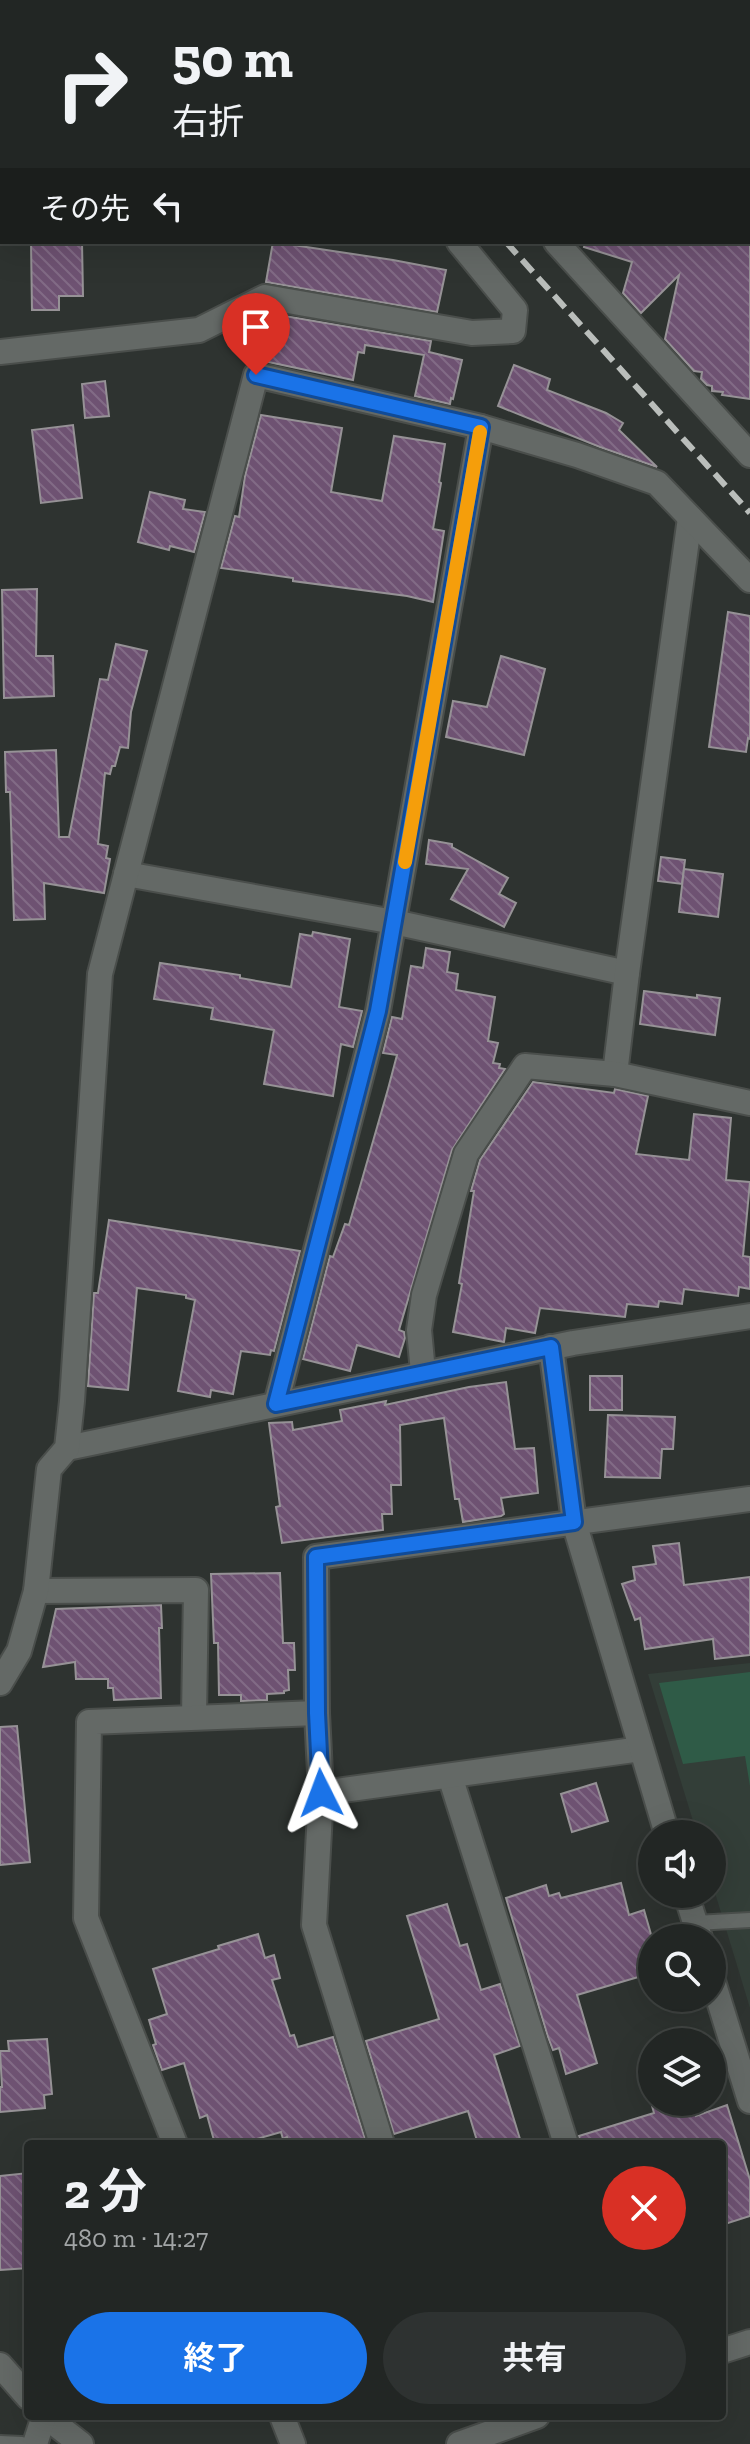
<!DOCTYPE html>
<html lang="ja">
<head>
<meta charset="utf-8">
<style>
  body { margin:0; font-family:"Zilla Slab","Noto Sans JP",serif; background:#2e3231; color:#f1f3f6; height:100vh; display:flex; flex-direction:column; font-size:30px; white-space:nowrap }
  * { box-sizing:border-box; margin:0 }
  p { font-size:26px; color:#a2a5a6 }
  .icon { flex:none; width:44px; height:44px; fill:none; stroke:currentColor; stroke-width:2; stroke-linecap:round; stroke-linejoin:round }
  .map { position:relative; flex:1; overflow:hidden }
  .sheet { position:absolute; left:24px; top:2140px; width:702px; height:280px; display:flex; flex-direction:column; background:#222624; border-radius:8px; box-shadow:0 8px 32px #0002,0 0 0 2px #3f4341 }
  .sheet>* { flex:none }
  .guide { position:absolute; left:0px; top:0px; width:750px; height:244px; box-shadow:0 8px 32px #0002,0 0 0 2px #3f4341; background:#222624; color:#f1f3f6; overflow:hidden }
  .tools { position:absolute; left:638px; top:1820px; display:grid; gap:16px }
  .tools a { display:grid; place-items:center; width:88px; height:88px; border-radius:50%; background:#222624; box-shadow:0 8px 32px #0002,0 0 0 2px #3f4341; font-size:40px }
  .pin { position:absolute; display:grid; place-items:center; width:68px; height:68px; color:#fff; margin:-82px -34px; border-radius:50% 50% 50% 0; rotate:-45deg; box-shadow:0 0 8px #0007 }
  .pin .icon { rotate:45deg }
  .me { position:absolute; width:88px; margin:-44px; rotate:357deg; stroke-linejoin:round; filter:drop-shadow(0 0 6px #0008) }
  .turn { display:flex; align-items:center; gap:28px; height:168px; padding:0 40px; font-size:36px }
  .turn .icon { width:104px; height:104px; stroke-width:2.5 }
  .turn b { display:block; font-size:56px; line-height:68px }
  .then { display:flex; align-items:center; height:76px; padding:0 40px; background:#0003; gap:16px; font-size:30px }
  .round { display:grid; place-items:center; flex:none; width:84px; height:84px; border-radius:42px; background:#2e3231 }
  .headline { display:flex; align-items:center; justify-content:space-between; height:136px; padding:0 40px }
  h1 { font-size:48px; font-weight:700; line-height:60px }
  .button { display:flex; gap:16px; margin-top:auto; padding:16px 40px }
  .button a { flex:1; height:92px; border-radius:48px; background:#1a73e8; color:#fff; font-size:32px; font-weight:700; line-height:92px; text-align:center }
  .button a+a { background:#2e3231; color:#f1f3f6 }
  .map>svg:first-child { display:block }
</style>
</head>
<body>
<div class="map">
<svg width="750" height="2444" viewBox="0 0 750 2444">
  <defs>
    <pattern id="building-back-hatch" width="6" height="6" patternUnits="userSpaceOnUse" patternTransform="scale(2)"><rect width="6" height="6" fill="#6e5272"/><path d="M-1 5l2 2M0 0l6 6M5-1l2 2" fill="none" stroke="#826b86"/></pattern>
  </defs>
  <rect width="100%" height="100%" fill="#2e3330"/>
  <!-- built -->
  <polygon fill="#333e38" points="750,1663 750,2008 712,1883 712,1834 697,1834 648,1674"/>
  <!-- grass -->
  <polygon fill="#2f5b47" points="750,1672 750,1786 745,1756 683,1764 659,1683"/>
  <!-- building -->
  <g fill="url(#building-back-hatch)" stroke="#969296" stroke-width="2">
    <polygon points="31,242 82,242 83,296 59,296 59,310 32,310"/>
    <polygon points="273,242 393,260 446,270 437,312 266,282"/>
    <polygon points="585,242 750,242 750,399 722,395 723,392 712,391 712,386 707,385 701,379 702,372 694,371 665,339 679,275 641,313 623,293 632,262 584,247"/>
    <polygon points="267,313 431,341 429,352 462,360 453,399 451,398 450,404 415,396 424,355 365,345 364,353 358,352 353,380 259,360 247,361 256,318"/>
    <polygon points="514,365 550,379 547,390 606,413 623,423 619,430 657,467 600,447 498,406"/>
    <polygon points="105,381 109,416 85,418 82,384"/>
    <polygon points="261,415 342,428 331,492 382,501 394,436 445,444 439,482 441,483 433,529 444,531 433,602 407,596 293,581 293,578 221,568 235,516 239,517 245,476"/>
    <polygon points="73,425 82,498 41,503 32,430"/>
    <polygon points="150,492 185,500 183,509 205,512 194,552 170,546 169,550 138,542"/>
    <polygon points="37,589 36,656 53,656 54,696 4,698 2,590"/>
    <polygon points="728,612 750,616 750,739 748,738 746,752 709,747"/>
    <polygon points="116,644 147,651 131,712 128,748 120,747 115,766 112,766 110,774 105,773 98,844 108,846 106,858 110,859 104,893 44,883 45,919 14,920 10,792 6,792 5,752 56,750 59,837 69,837 100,679 108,680"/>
    <polygon points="501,656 545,669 524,755 446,737 453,701 487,707"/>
    <polygon points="429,840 452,844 452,847 508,878 499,894 516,903 504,927 451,899 468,869 426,864"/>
    <polygon points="661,857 685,860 682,884 658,881"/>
    <polygon points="684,869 723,874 718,917 679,912"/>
    <polygon points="313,932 350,939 339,1007 362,1011 353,1047 341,1044 333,1096 264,1084 274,1030 211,1019 213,1008 154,999 160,963 240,975 240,978 291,987 300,934 312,936"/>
    <polygon points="426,948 450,952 447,972 458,974 456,990 495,997 488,1041 498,1043 493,1063 500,1064 499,1068 505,1069 452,1150 399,1330 404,1332 405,1338 399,1357 357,1345 350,1371 303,1359 330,1256 333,1257 345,1224 349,1225 388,1089 397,1055 383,1053 392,1017 402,1019 411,966 423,968"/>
    <polygon points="644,991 697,998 697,995 720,998 715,1035 640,1024"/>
    <polygon points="533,1082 614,1093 615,1089 648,1096 636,1154 689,1160 694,1114 731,1118 726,1180 750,1182 743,1256 750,1257 750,1289 739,1287 738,1296 684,1289 682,1304 659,1301 658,1307 627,1304 625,1317 540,1308 535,1333 506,1328 504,1342 453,1332 462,1284 459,1283 474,1191 471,1191 480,1160"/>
    <polygon points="109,1220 300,1251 274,1351 271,1350 270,1355 241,1351 233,1394 211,1390 210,1397 178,1391 195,1300 186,1298 186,1295 137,1288 128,1390 88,1386 94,1293 98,1293"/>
    <rect x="590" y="1376" width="32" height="34"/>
    <polygon points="506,1382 515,1449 534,1448 538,1493 501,1498 504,1514 501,1516 463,1522 459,1499 455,1499 444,1418 400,1425 401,1485 391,1485 392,1514 382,1514 383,1530 282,1543 276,1507 280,1506 269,1423 292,1422 293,1430 342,1421 340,1410 386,1401 385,1405 469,1387"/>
    <polygon points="608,1415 675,1417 673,1449 662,1449 660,1478 605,1477"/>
    <polygon points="679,1543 684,1585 750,1577 750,1655 715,1659 713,1639 645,1649 640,1618 635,1620 622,1584 635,1580 633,1567 656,1564 653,1546"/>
    <polygon points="280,1573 283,1643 294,1643 295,1670 288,1670 289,1690 284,1691 284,1693 267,1694 267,1700 241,1701 241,1695 219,1695 218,1643 214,1643 211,1574"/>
    <polygon points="161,1605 162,1628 159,1628 161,1698 114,1700 113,1688 108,1688 108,1679 76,1679 75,1662 43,1667 56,1609"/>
    <polygon points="17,1726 30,1862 0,1865 0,1727"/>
    <polygon points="596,1783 608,1821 572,1832 561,1794"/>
    <polygon points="621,1883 629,1915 644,1910 652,1938 652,1973 577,1995 597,2063 566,2074 559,2048 553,2050 548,2037 506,1898 546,1885 549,1896 559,1893 561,1898"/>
    <polygon points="447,1904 460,1946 467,1944 481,1990 500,1984 520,2046 494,2055 520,2139 505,2144 478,2144 468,2111 394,2134 366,2041 439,2019 407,1916"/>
    <polygon points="258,1934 265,1958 274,1955 280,1978 272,1980 290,2036 294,2035 298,2047 333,2037 366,2142 359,2144 289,2144 287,2137 283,2139 281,2132 239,2144 215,2144 207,2115 200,2118 184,2063 162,2070 153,2045 156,2044 149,2020 167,2014 153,1969 219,1949 218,1946"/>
    <polygon points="47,2039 52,2094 44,2095 45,2108 0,2112 0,2087 2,2087 0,2051 9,2051 8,2041"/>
    <polygon points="651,2102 692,2102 696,2116 727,2105 750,2180 750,2216 722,2225 722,2144 581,2144 579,2136 654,2113"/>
    <polygon points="28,2173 28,2268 0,2270 0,2176"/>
  </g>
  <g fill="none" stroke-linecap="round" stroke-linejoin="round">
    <defs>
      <g id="lane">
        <polyline points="695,1923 750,1920"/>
        <polyline points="0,2443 22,2444"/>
      </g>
      <g id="street">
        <polyline points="257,0 259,2"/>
        <polyline points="339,0 341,2"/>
        <polyline points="556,242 750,455"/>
        <polyline points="0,352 199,330 265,297 472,333 513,331 515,310 459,242"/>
        <polyline points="126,874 394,922 627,973"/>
        <polyline points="615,1074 627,973 690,518"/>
        <polyline points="423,1372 419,1330 424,1295 466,1154 525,1066 615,1074 750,1103"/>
        <polyline points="276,1404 378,1011 481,427"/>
        <polyline points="67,1448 573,1343 750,1316"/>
        <polyline points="36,1591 196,1590 194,1717"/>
        <polyline points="0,1683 19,1651 36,1591 49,1469 67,1448 72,1401 100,974 256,375 481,427 577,455 657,483 750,580"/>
        <polyline points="450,1776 566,2144"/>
        <polyline points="321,1793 641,1749"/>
        <polyline points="175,2144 86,1918 89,1722 317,1713"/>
        <polyline points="382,2144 314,1925 321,1793 317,1713 316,1557 750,1499"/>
        <polyline points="722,2351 750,2342"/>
        <polyline points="0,2365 28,2397"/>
        <polyline points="45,2416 81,2444"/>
        <polyline points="282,2416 293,2444"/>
        <polyline points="35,2444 44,2416"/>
        <polyline points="459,2444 537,2416"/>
      </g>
      <g id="secondary">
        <polyline points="551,1347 574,1522 667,1834"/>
        <polyline points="686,1894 700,1938"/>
        <polyline points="712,1978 750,2101"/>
      </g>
    </defs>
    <!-- lane casing -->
    <use href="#lane" stroke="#4a4e4b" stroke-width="18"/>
    <!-- street casing -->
    <use href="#street" stroke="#4a4e4b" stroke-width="28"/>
    <!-- secondary casing -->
    <use href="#secondary" stroke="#4a4e4b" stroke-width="28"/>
    <!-- lane -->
    <use href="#lane" stroke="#646966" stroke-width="14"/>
    <!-- street -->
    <use href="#street" stroke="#646966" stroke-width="24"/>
    <!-- secondary -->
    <use href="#secondary" stroke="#646966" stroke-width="24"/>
    <!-- rail -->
    <g stroke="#babebb" stroke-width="6" stroke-dasharray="16 8" stroke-linecap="butt">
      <polyline points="289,0 291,2"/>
      <polyline points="506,242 750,513"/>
    </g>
  </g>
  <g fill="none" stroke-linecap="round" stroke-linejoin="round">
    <defs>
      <polyline id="route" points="256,375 481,427 378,1011 276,1404 551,1347 574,1522 316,1557 317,1713 321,1793"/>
    </defs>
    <!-- route casing -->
    <use href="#route" stroke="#114b97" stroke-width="20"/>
    <!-- route -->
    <use href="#route" stroke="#1a73e8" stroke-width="14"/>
    <!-- slow -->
    <polyline stroke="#f59e0b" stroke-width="14" points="405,862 480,432"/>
  </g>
</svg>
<div class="tools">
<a><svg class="icon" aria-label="sound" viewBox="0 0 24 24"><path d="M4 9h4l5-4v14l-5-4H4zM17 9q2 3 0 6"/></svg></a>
<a><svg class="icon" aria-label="search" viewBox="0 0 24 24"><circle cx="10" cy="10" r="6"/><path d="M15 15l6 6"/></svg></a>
<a><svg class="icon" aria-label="layers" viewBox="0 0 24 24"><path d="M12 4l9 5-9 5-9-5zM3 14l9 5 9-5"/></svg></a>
</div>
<div class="pin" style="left:256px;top:375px;background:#d93025"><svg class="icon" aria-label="arrive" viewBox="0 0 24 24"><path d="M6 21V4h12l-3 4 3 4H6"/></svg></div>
<svg class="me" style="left:321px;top:1793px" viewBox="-20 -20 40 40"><path d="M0-17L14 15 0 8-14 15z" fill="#1a73e8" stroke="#fff" stroke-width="4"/></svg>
<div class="guide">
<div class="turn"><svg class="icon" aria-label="right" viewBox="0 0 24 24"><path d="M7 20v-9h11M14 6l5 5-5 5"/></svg><div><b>50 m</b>右折</div></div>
<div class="then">その先<svg class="icon" aria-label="left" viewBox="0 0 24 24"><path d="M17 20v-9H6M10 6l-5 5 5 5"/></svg></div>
</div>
<section class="sheet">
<div class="headline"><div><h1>2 分</h1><p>480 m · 14:27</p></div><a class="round" style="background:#d93025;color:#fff"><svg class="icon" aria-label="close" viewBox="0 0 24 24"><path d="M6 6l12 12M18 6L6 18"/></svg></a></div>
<div class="button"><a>終了</a><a>共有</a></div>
</section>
</div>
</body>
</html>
